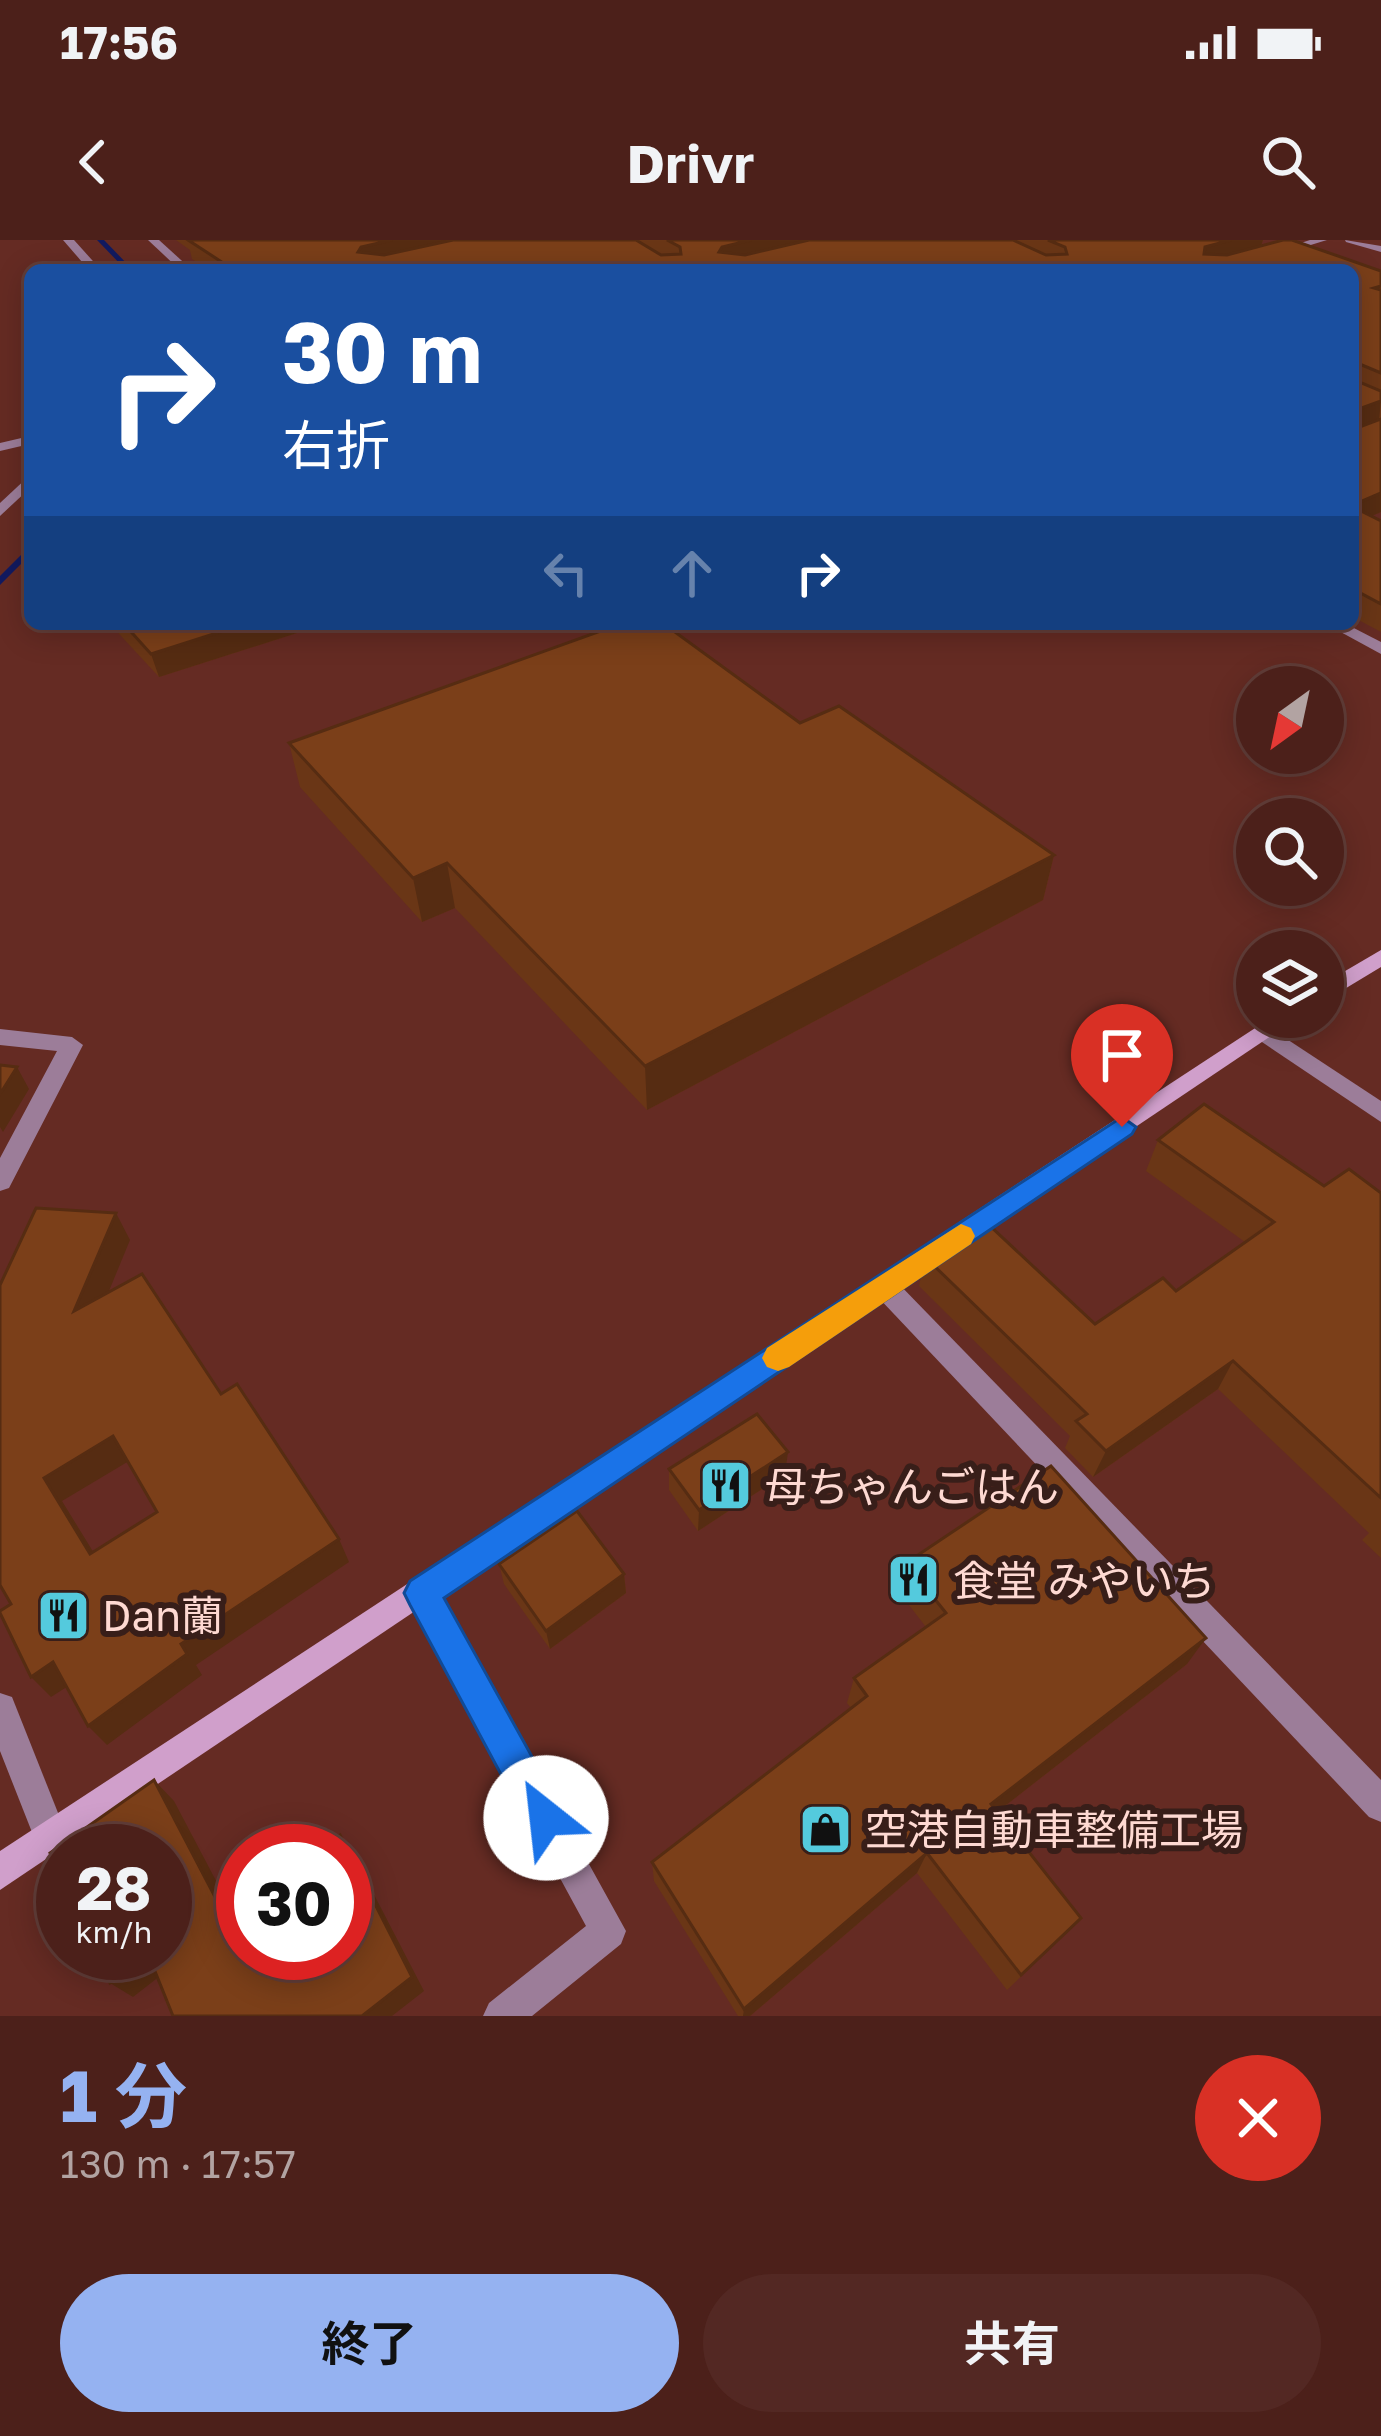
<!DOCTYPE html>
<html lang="ja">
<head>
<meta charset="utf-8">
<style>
  body { margin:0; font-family:"Golos Text","Noto Sans JP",sans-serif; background:#532823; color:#f1f3f6; height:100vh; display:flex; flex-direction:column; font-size:45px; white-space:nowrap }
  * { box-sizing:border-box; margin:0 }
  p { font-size:39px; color:#b2a3a2 }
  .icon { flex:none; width:66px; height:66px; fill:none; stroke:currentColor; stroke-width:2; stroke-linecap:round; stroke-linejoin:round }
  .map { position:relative; height:1776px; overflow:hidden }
  .details { display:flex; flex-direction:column; background:#4c201a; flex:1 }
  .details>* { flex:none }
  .guide { position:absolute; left:24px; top:24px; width:1335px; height:366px; border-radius:18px; box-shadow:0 6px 30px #0003,0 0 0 3px #633e39; background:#1a4fa0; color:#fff; overflow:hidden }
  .needle { width:78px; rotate:213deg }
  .tools { position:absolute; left:1236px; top:426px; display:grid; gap:24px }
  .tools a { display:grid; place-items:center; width:108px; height:108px; border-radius:50%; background:#4c201a; box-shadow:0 6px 30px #0003,0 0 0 3px #633e39; font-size:60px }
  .speed { position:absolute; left:36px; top:1584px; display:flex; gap:24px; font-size:60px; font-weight:700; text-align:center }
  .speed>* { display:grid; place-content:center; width:156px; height:156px; border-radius:50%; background:#4c201a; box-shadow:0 6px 30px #0003,0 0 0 3px #633e39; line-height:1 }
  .speed small { font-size:30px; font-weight:400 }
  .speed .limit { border:18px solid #d22; background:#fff; color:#111 }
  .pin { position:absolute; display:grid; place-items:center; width:102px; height:102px; color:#fff; margin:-123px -51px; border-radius:50% 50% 50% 0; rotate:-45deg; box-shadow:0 0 12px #0007 }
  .pin .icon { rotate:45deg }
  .me { position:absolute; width:132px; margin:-66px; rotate:331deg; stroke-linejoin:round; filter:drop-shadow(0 0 9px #0008) }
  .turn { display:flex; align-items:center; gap:42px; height:252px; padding:0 60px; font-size:54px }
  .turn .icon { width:156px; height:156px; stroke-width:2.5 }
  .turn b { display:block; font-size:84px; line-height:102px }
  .lanes { display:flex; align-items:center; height:114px; padding:0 60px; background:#0003; justify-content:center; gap:60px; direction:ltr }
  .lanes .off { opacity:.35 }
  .round { display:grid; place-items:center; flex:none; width:126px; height:126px; border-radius:63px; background:#532823 }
  .overview { display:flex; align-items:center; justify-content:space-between; height:204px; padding:0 60px }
  h1 { font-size:72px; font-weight:700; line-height:90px; color:#95b2f1 }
  .primary-button { display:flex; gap:24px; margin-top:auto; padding:24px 60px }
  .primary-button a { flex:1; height:138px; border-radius:72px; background:#95b2f1; color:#111; font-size:48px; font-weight:700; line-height:138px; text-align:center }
  .primary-button a+a { background:#532823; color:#f1f3f6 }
  .status { display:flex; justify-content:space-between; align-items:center; height:84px; padding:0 60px; background:#4c201a; direction:ltr }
  .status svg { height:33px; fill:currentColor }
  header { display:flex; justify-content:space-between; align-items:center; height:156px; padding:0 60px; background:#4c201a; font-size:54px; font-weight:700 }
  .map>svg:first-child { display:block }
</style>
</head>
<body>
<div class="status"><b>17:56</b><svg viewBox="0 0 49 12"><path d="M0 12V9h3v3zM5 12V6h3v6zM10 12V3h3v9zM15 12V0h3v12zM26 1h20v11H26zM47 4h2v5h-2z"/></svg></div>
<header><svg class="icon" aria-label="back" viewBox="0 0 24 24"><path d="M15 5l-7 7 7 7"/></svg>Drivr<svg class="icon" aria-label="search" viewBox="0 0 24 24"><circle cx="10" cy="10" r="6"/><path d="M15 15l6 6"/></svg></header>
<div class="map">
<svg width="1381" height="1776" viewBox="0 0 1381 1776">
  <rect width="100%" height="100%" fill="#652b23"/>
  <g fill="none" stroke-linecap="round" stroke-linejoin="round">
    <!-- stream -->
    <g fill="#121a60" fill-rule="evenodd">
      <polygon points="97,0 104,0 133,30 126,30"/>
      <polygon points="30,306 30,315 0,345 0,336"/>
    </g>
    <!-- lane -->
    <polygon fill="#9c7d99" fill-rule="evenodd" points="1264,784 1381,861 1381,882 1256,798 1253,792 1256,786"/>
    <!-- street -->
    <g fill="#9c7d99" fill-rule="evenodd">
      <polygon points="63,0 74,0 101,30 89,30"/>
      <polygon points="148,0 159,0 192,30 180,30"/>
      <polygon points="1310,0 1327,0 1278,15 1273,12"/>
      <polygon points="1345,0 1381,6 1381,12 1346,2"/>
      <polygon points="30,196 30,204 0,211 0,203"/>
      <polygon points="30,235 30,248 0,276 0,263"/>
      <polygon points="1326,384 1346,384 1381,402 1381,414"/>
      <polygon points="0,789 72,797 83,805 9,948 0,951 0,918 57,811 0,805"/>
      <polygon points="885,1036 894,1039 1381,1540 1381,1582 1369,1577 876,1055 872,1047 876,1039"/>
      <polygon points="422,1338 433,1342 626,1691 621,1704 532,1776 483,1776 489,1763 586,1686 411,1364 406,1353 411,1342"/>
      <polygon points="0,1453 12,1457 68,1598 63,1610 51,1615 39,1610 0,1511"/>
    </g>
    <!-- secondary -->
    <g fill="#d09fcb" fill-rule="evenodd">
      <polygon points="1381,710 1381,727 1323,762 1323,744"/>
      <polygon points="1272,777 1299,777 0,1650 0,1611"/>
    </g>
  </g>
  <!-- wall -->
  <g fill="#6a3616">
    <polygon points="176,0 1263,0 1261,6 1381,31 1381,272 1371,276 1381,281 1381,392 1353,377 1353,30 209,30 192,19 190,10"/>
    <polygon points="110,384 325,384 159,437"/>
    <polygon points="800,483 1054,615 1043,660 647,870 455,668 422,682 300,547 289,503"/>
    <polygon points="1158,900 1324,946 1381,953 1381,1318 1362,1300 1369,1293 1218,1149 1093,1237 1065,1208 1070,1196 919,1046 925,1017 975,997 1095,1084 1176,1051 1245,1002 1146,931"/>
    <polygon points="669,1229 785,1234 698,1291 669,1250"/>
    <polygon points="906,1323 1187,1424 997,1572 1064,1695 1007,1750 917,1633 750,1776 738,1776 654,1641 652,1622 851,1468 847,1463 854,1438 926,1387 898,1351"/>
    <polygon points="499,1324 624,1334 626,1353 550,1409 504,1344"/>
  </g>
  <!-- shaded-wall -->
  <g fill="#562c12">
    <polygon points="392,0 475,0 364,26 358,12 361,7"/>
    <polygon points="751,0 826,0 722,26 719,12 722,7"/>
    <polygon points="1231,0 1263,0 1260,9 1201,26 1205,7"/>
    <polygon points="1381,161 1379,180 1353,189 1359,169"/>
    <polygon points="1381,253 1381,272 1353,284 1353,265"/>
    <polygon points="245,384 325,384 159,437 151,414"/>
    <polygon points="1054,615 1043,660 647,870 645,826"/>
    <polygon points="447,623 455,668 422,682 413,638"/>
    <polygon points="17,827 29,849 3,892 0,887 0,854"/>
    <polygon points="116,973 130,1000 90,1097 74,1071"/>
    <polygon points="1233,1121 1218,1149 1093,1237 1106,1211"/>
    <polygon points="113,1196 129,1221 62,1261 108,1336 90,1314 44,1238"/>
    <polygon points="788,1212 785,1234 698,1291 699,1270"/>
    <polygon points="339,1299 349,1322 196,1425 202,1435 107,1505 88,1486 181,1404"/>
    <polygon points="624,1334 626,1353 550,1409 546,1391"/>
    <polygon points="1206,1398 1187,1424 979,1586 991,1564"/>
    <polygon points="53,1422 73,1443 51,1457 31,1437"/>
    <polygon points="154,1540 174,1561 243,1692 225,1676"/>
    <polygon points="340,1595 353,1614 424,1751 392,1776 362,1776"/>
    <polygon points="927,1613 917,1633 750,1776 743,1776 744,1769"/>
    <polygon points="148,1714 169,1729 133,1757 110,1743"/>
  </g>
  <!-- building -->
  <g fill="#7b3f19" stroke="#562c12" stroke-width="3" fill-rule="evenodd">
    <polygon points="188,0 392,0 361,7 358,12 384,15 453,0 636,0 661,15 681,14 680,7 667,0 751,0 722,7 719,12 745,15 809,0 1013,0 1046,15 1067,14 1065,7 1048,0 1231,0 1205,7 1204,14 1227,15 1283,0 1292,0 1381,31 1381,46 1374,48 1381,50 1381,133 1362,125 1356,129 1359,142 1381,151 1381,161 1359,169 1356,182 1362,186 1381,179 1381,253 1353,265 1353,30 234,30"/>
    <polygon points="1353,267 1381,281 1381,364 1353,349"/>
    <polygon points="124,384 245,384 151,414"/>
    <polygon points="620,384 664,384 800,483 839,466 1054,615 645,826 447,623 413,638 289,503"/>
    <polygon points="0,825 17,827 0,854"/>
    <polygon points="1204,864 1324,946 1349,929 1381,953 1381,1258 1233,1121 1106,1211 1076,1181 1087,1174 925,1017 967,990 975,997 990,986 1095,1084 1163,1038 1176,1051 1274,982 1158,900"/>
    <path d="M 36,968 L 116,973 L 74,1071 L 142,1034 L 221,1154 L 237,1144 L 339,1299 L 181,1404 L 187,1414 L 88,1486 L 53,1422 L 31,1437 L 0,1373 L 0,1371 L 11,1364 L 0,1345 L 0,1045 ZM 113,1196 L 157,1272 L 90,1314 L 44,1238 Z"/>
    <polygon points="757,1174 788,1212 699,1270 669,1229"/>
    <polygon points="1051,1226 1206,1398 991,1564 1081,1678 1021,1735 927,1613 744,1769 652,1622 867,1456 854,1438 946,1373 906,1323"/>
    <polygon points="577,1271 624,1334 546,1391 499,1324"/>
    <polygon points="154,1540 225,1676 243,1663 243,1713 345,1713 345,1611 317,1611 340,1595 412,1737 362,1776 173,1776 148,1714 110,1743 96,1713 165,1713 165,1611 63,1611 63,1640 50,1613"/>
  </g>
  <!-- route -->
  <polygon fill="#1a73e8" stroke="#114b97" stroke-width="3" points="1122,877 1136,887 1132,894 444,1358 566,1578 560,1592 546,1598 532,1592 410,1365 404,1353 410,1341"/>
  <!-- slow -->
  <polygon fill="#f59e0b" points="961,984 971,988 975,996 971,1004 789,1127 778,1131 767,1127 762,1118 767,1108"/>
  <!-- icons -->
  <defs>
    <symbol id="restaurant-square" viewBox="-11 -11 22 22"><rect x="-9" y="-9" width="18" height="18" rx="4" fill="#54cadd" stroke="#381e19"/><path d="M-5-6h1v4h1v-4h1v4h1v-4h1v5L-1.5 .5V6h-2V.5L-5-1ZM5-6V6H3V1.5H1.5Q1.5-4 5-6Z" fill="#111"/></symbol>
    <symbol id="shop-square" viewBox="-11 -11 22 22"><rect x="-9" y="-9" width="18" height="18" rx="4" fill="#54cadd" stroke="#381e19"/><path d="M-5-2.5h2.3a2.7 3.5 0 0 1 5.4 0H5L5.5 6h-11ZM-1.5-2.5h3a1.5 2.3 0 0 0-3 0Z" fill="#111"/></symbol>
  </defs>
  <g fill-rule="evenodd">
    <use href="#restaurant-square" x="696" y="1216" width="59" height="59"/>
    <use href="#restaurant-square" x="884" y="1310" width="59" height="59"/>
    <use href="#restaurant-square" x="34" y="1346" width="59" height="59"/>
    <use href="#shop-square" x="796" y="1560" width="59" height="59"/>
  </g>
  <g text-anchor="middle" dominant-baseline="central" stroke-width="12" stroke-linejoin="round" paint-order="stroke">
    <!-- near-poi labels -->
    <g font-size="42" fill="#fed9d2" stroke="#381e19" text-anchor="start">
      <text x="765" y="1246">母ちゃんごはん</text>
      <text x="953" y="1340">食堂 みやいち</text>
      <text x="102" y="1375">Dan蘭</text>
      <text x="865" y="1589">空港自動車整備工場</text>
    </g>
  </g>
</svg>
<div class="tools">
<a><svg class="needle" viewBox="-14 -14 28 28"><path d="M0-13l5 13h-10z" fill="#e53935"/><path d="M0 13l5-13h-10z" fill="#b2a3a2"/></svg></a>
<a><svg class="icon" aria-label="search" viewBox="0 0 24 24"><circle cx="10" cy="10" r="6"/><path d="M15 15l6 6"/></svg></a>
<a><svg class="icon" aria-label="layers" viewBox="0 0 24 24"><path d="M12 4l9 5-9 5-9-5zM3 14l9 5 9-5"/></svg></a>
</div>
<div class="speed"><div>28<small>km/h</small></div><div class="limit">30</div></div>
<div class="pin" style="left:1122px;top:887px;background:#d93025"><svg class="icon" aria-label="arrive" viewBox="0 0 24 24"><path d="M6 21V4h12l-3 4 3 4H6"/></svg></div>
<svg class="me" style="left:546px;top:1578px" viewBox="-20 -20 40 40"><circle r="19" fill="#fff"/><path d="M0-13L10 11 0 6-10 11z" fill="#1a73e8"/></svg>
<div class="guide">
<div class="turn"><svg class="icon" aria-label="right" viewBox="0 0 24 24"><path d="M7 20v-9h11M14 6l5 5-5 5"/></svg><div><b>30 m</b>右折</div></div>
<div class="lanes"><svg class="icon off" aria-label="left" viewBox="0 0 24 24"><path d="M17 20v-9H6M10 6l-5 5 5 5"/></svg><svg class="icon off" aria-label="ahead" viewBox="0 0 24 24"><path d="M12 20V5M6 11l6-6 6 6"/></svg><svg class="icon" aria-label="right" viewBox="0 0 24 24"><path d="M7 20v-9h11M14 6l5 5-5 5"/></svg></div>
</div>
</div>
<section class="details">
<div class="overview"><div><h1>1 分</h1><p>130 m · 17:57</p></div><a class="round" style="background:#d93025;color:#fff"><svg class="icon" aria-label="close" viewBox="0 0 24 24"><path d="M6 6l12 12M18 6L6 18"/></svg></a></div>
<div class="primary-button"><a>終了</a><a>共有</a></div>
</section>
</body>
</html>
